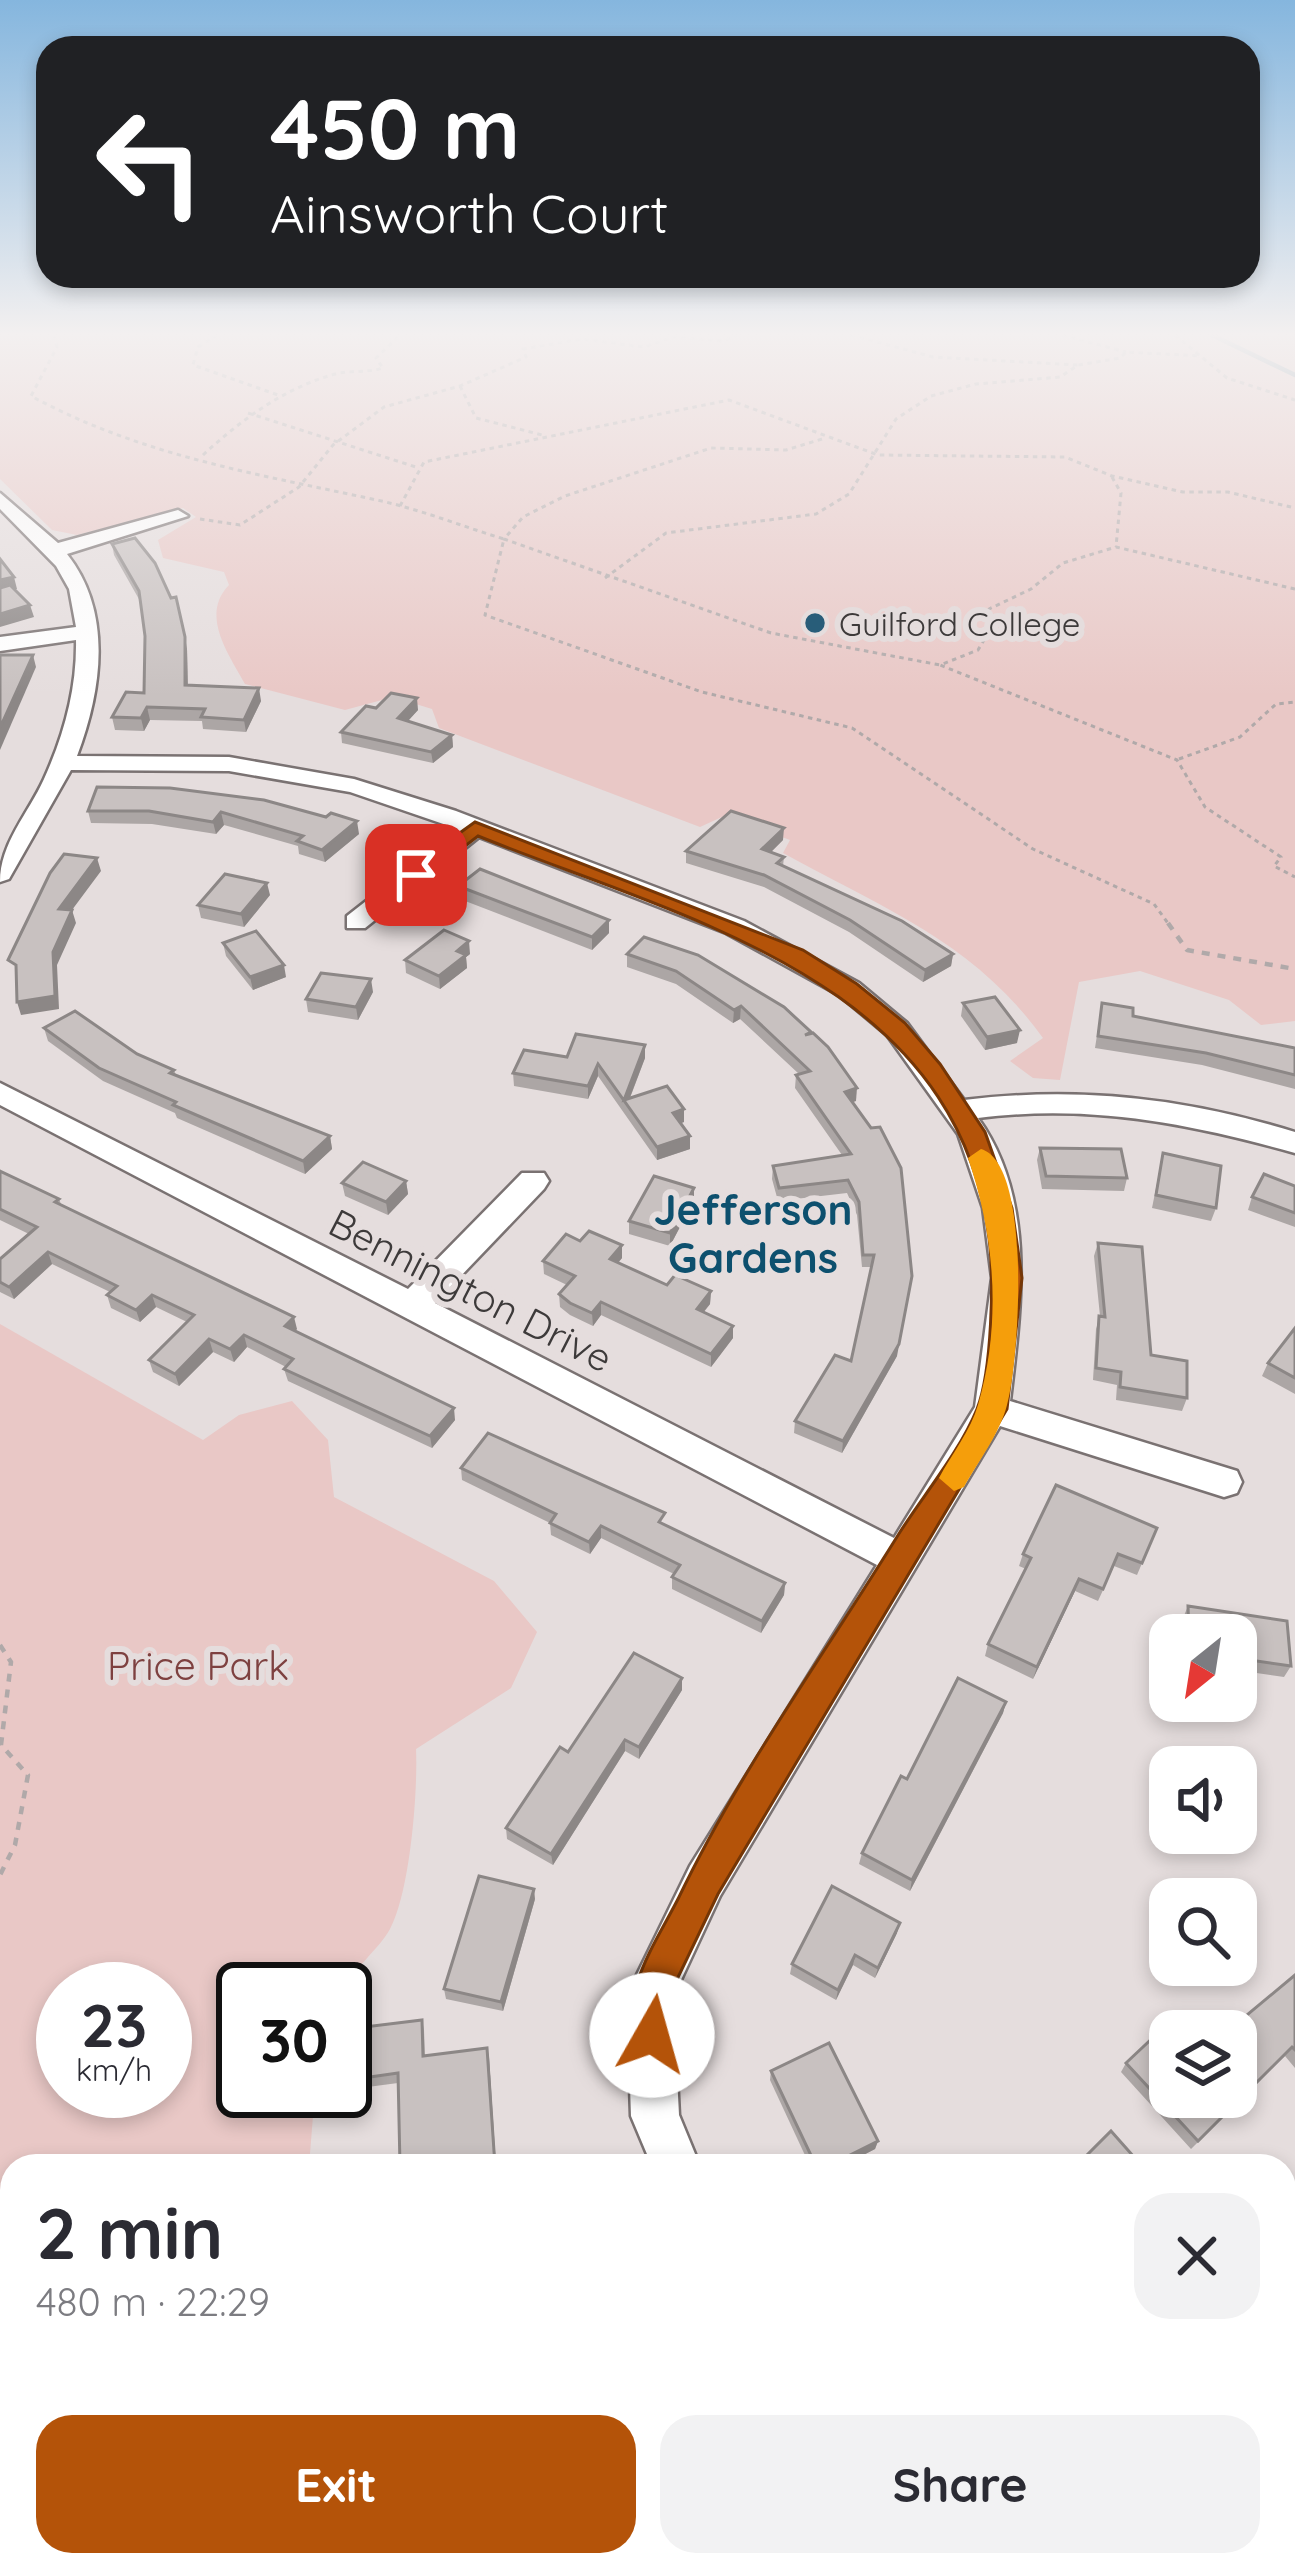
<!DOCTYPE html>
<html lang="en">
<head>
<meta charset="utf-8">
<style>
  body { margin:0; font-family:Quicksand,sans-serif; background:#f2f2f3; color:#2b2b33; height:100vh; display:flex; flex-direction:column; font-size:45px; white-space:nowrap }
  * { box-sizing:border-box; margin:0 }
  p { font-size:39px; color:#7c7c81 }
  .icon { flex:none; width:66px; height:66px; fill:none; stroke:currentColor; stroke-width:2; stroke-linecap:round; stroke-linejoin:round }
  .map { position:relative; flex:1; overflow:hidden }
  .drawer { position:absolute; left:0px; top:2154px; width:1296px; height:423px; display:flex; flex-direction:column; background:#fff; border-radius:36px 36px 0 0; box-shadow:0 6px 18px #0003 }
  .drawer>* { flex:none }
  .banner { position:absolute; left:36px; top:36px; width:1224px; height:252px; border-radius:36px; box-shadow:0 6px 18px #0003; background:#202124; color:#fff; overflow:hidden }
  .needle { width:78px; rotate:210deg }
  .tools { position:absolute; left:1149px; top:1614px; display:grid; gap:24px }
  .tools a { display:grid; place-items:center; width:108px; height:108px; border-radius:24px; background:#fff; box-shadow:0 6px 18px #0003; font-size:60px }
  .speed { position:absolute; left:36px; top:1962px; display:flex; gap:24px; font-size:60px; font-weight:700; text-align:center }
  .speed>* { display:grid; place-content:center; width:156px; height:156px; border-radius:50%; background:#fff; box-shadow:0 6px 18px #0003; line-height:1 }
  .speed small { font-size:30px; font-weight:400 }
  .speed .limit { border:6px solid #111; border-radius:18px; background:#fff; color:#111 }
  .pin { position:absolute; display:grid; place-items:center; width:102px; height:102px; color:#fff; margin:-51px; border-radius:24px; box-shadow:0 6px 18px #0006 }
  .me { position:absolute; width:132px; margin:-66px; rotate:7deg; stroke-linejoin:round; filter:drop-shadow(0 0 9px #0008) }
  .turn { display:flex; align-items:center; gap:42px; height:252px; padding:0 36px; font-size:54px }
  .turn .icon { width:156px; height:156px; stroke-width:2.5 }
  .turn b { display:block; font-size:84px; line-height:102px }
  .round { display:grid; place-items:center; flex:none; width:126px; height:126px; border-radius:36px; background:#f2f2f3 }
  .headline { display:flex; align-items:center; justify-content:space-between; height:204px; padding:0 36px }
  h1 { font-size:72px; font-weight:700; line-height:90px }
  .cta { display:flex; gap:24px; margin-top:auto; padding:24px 36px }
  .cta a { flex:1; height:138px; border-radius:36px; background:#b45309; color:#fff; font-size:48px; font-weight:700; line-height:138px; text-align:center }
  .cta a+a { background:#f2f2f3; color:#2b2b33 }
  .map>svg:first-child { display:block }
</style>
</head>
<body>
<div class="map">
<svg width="1295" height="2576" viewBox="0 0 1295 2576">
  <rect width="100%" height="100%" fill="#e5dddd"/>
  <!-- green -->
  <g fill="#e9c8c6" fill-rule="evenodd">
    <path d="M 0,335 L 1295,335 L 1295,1021 L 1261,1025 L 1229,1000 L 1140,971 L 1079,982 L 1060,1080 L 1033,1078 L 1010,1061 L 1043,1038 C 973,941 884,909 783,853 L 790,840 L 724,816 L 700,827 L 439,728 L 432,709 L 393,697 L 345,710 L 245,684 C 228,653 200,615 229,585 L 224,572 L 163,558 L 158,540 L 196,517 L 183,508 L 77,535 L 52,530 L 0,479 Z"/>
    <path d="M 0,1324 L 203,1440 L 239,1415 L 292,1401 L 328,1440 L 334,1497 L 494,1581 L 537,1632 L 511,1688 L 416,1749 C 418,1792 410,1892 390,1929 C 377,1952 355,1965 345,1991 L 243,1989 L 243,2091 L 315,2091 L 309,2166 L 12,2166 L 12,2565 L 410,2565 L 423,2576 L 0,2576 ZM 63,1989 L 165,1989 L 165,2091 L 63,2091 Z"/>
  </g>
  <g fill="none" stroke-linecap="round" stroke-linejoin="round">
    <!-- stream -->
    <polyline stroke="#7893a3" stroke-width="4.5" points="1212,335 1295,375"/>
    <defs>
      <g id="minor">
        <path d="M 0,493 L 58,543 L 178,510 L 188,516 L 67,554 C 113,612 102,690 77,756 L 229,757 L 354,779 L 456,811 L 744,921 L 859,983 L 907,1023 L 964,1100 C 1079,1086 1185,1098 1295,1132 L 1295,1153 C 1188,1123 1089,1104 978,1118 C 1037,1200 1021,1307 1010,1401 L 1237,1471 L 1242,1482 L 1237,1493 L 1224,1497 L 1000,1426 L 720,1896 L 673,1997 L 679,2115 L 700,2166 L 652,2166 L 631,2116 L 627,1995 L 690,1866 L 877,1565 L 0,1105 L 0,1083 L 408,1289 L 522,1173 L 544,1173 L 549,1181 L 544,1189 L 435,1303 L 894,1538 L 975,1407 L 992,1278 L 983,1208 L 958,1134 L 887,1035 L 839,995 L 726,933 L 479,837 L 365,928 L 347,928 L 347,916 L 458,829 L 350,792 L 229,771 L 71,770 L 9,879 L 0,882 C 0,843 28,814 44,779 C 64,735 77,688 76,640 L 0,651 L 0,637 L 76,627 L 69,589 L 56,566 L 0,509 Z"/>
        <polygon points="1295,2265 1295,2321 1284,2325 1284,2269"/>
        <polygon points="961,2565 1080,2565 1075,2576 966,2576"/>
      </g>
    </defs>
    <!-- minor casing -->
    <use href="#minor" stroke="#7a7272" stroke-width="5"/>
    <!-- path-far1 -->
    <g stroke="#b0a9a9" stroke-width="3" stroke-dasharray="4.5 4.5" stroke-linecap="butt">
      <path d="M 54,335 L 57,347 L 31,396 C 140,455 252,473 372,499 C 417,508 461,526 504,539 L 485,615 L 702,692 L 852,728 L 1033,849 L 1154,904 L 1170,926"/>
      <polyline points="217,335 198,347 193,365 278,395"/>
      <polyline points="851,335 933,357 1078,365"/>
      <polyline points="1062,335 1126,352"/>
      <polyline points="1175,335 1227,378 1295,400"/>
      <polyline points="460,386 476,418 546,436"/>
      <polyline points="248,413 419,468"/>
      <polyline points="822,439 786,450 711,448 565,496 523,517 504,539 771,633 940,665"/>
      <path d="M 203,455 C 241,420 284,388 335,374 C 351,370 367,373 383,368 L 376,358 L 400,335"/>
      <polyline points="1112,477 1121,493 1116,547"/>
      <polyline points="400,506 424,462 729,400 878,455 1065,457 1112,476 1183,492 1228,492 1295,508"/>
      <polyline points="200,519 240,525 299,487 333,445 384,407 460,386 526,357 523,349 582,339 644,347 673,337 723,341 737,335"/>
      <polyline points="605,578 666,533 816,514 849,494 896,419 931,396 976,384 1060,377 1078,365 1120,358 1126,352 1201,356"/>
      <polyline points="1295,589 1116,547 1063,563 1031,589 989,609 993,625 978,650 940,665 1177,760 1205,807 1281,857 1274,866 1295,877"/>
      <polyline points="1179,759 1240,737 1276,704 1295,702"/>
    </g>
    <!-- path -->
    <g stroke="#b0a9a9" stroke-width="4.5" stroke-dasharray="8 8" stroke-linecap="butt">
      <polyline points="1168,923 1187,950 1295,969"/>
      <polyline points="0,1645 11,1662 1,1745 28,1775 15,1845 0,1875"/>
    </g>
    <!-- minor -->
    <use href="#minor" fill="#fff" fill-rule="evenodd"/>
  </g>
  <!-- wall -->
  <g fill="#aca6a5">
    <polygon points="112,544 187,649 188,685 261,701 246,732 203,729 202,721 150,720 144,731 115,730 112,717 144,693 145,636 140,601 114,555"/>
    <polygon points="376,708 418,710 407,721 452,735 453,747 433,763 342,743 341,732"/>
    <polygon points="97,787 359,834 325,862 299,854 298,846 224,825 216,834 152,824 91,823 88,811"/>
    <polygon points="783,840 771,852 784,857 783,866 953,954 951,966 923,982 849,932 764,887 686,863 686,851"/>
    <polygon points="458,886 609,920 609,933 592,950 460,899"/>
    <polygon points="270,895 244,927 201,918 198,905"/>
    <polygon points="644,937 811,1034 856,1101 852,1102 897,1356 842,1453 794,1433 795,1421 851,1361 871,1267 862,1267 857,1215 847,1193 778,1201 772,1179 773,1166 842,1155 795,1088 796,1075 799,1074 740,1019 733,1023 676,984 627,967 627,954"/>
    <polygon points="223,943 286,977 253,990 226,956"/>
    <polygon points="470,954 466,957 467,968 440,989 406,973 405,960"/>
    <polygon points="373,992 358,1020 308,1012 306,999"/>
    <polygon points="963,1003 1017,1043 985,1050 961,1016"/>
    <polygon points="1102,1003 1133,1016 1295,1048 1295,1089 1202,1065 1095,1048"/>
    <polygon points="44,1028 137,1054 174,1070 176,1075 330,1136 332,1149 305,1174 177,1118 175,1113 103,1081 48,1041"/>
    <polygon points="567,1057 645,1058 630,1098 684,1122 681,1123 690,1136 690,1149 657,1160 598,1076 588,1099 514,1086 513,1073"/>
    <polygon points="1040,1148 1127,1178 1124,1191 1042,1189 1037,1160"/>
    <polygon points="1163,1153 1216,1208 1211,1221 1152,1208"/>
    <polygon points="0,1171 59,1199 61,1204 297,1329 295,1331 455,1420 432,1448 288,1381 284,1369 286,1367 247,1347 234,1362 213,1352 179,1386 153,1372 149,1360 187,1322 156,1307 140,1322 111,1308 107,1295 110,1292 52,1264 14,1299 0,1292 0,1259 29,1234 0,1220"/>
    <polygon points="406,1181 408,1194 388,1215 345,1196 342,1183"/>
    <polygon points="1295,1186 1295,1227 1248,1210 1252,1197"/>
    <polygon points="694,1188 694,1200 670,1246 629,1234 629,1221"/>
    <polygon points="580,1241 622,1245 622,1258 618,1263 667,1285 711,1291 710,1304 704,1312 733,1338 711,1367 601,1315 593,1326 570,1315 560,1307 559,1294 567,1285 544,1274 543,1261"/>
    <polygon points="1098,1243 1151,1355 1187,1398 1182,1411 1116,1400 1117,1385 1093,1380 1096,1329 1100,1316 1094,1256"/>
    <polygon points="1295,1328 1295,1394 1262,1376 1268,1363"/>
    <polygon points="461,1468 785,1583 784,1595 761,1633 672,1589 672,1577 674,1574 601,1538 590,1554 551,1535 550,1523 462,1480"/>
    <polygon points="1157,1528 1137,1575 1114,1566 1098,1601 1075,1591 1033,1679 985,1656 988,1644 1026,1569 1019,1566 1023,1554"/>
    <polygon points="1188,1606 1291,1666 1284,1677 1236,1670 1236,1635 1183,1635 1183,1618"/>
    <polygon points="682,1678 682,1690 639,1759 625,1751 553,1865 507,1839 506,1828 568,1752"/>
    <polygon points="1006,1702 1003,1713 910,1891 859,1864 862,1853 907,1779"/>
    <polygon points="535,1899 503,2011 446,1999 444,1989"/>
    <polygon points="897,1933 875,1978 853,1965 836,2000 790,1974 792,1964"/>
    <polygon points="1295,1975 1295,2068 1285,2056 1191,2149 1121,2072 1126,2063 1170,2097 1229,2030"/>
    <polygon points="422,2020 424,2030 425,2056 487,2048 496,2166 400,2166 398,2083 360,2088 356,2079"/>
    <polygon points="771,2071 878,2141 875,2149 842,2166 810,2166 770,2080"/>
  </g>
  <!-- shaded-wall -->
  <g fill="#8c8786">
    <polygon points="14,577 17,589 0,592 0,580"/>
    <polygon points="30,605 34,617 0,627 0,614"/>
    <polygon points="185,637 187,649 188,698 185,685"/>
    <polygon points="33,655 36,667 0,750 0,728"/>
    <polygon points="259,688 261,701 246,732 244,720"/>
    <polygon points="417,698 418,710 400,730 398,718"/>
    <polygon points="147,707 150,720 144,731 141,718"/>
    <polygon points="452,735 453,747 433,763 431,752"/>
    <polygon points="221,812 224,825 216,834 213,822"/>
    <polygon points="357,821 359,834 325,862 322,850"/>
    <polygon points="784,828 783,840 762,861 762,849"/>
    <polygon points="97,858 101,871 72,910 76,923 57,965 59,1009 21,1015 17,1002 53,952 59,909"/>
    <polygon points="267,883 270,895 244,927 241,914"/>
    <polygon points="609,920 609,933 592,950 592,937"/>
    <polygon points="469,941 470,954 466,957 467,968 440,989 439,976 457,951"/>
    <polygon points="953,954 951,966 923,982 925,970"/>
    <polygon points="284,965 286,977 253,990 250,977"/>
    <polygon points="371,979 373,992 358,1020 356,1007"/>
    <polygon points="741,1006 740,1019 733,1023 734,1010"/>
    <polygon points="1020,1030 1017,1043 985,1050 987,1037"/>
    <polygon points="645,1045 645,1058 627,1105 624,1100"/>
    <polygon points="598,1064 598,1076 588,1099 588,1086"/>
    <polygon points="857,1088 856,1101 843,1105 845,1092"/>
    <polygon points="684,1109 684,1122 673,1126 673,1113"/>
    <polygon points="330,1136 332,1149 305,1174 303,1161"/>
    <polygon points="690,1136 690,1149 657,1160 657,1147"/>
    <polygon points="406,1181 408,1194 388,1215 386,1202"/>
    <polygon points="694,1188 694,1200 670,1246 670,1233"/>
    <polygon points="622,1245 622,1258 610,1272 610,1259"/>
    <polygon points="48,1252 52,1264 14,1299 9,1287"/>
    <polygon points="912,1276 897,1356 842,1453 843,1441"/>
    <polygon points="711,1291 710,1304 696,1321 697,1309"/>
    <polygon points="152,1295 156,1307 140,1322 136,1310"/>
    <polygon points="601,1302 601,1315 593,1326 592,1313"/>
    <polygon points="294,1317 297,1329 288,1338 285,1326"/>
    <polygon points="733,1326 733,1338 711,1367 711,1354"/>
    <polygon points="244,1335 247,1347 234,1362 230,1349"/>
    <polygon points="209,1339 213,1352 179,1386 175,1374"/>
    <polygon points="454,1408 455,1420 432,1448 430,1436"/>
    <polygon points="601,1526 601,1538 590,1554 589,1542"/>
    <polygon points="1079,1579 1075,1591 1033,1679 1037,1667"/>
    <polygon points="785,1583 784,1595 761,1633 762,1621"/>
    <polygon points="682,1678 682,1690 639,1759 639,1747"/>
    <polygon points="1006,1702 1003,1713 910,1891 912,1880"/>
    <polygon points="625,1740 625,1751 553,1865 551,1854"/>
    <polygon points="534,1889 535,1899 503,2011 501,2002"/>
    <polygon points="900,1923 897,1933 875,1978 878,1968"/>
    <polygon points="855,1955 853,1965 836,2000 838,1990"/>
    <polygon points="487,2048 489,2057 496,2166 495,2166"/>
    <polygon points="878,2141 875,2149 842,2166 828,2166"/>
  </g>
  <!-- building -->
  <g fill="#c8c1c0" stroke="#8c8786" stroke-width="3">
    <polygon points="135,538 155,563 171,598 176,597 185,637 185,685 259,688 244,720 201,717 205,709 147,707 141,718 112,717 126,692 144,693 145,636 139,591 112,544"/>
    <polygon points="0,559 14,577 0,580"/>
    <polygon points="10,585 30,605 0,614 0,588"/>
    <polygon points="0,655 33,655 0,728"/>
    <polygon points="391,693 417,698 398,718 452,735 431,752 341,732 366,706 376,708"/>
    <polygon points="97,787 170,788 264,800 326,817 331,813 357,821 322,850 297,841 303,836 221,812 213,822 149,811 88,811"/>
    <polygon points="731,811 784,828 762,849 784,857 777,863 902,921 953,954 925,970 850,920 764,875 686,851"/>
    <polygon points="64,854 97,858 59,909 72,910 53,952 55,996 17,1002 16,965 8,960 50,873"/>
    <polygon points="480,869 609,920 592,937 458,886"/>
    <polygon points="225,874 267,883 241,914 198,905"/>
    <polygon points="444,930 469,941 457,951 466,955 439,976 405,960"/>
    <polygon points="256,931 284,965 250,977 223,943"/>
    <polygon points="644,937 698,955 784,1007 811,1032 805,1035 813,1033 828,1047 857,1088 845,1092 871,1128 880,1127 901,1168 912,1276 899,1344 843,1441 795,1421 835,1355 851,1361 874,1255 863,1255 859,1202 848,1180 779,1188 773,1166 851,1154 796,1075 810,1071 741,1006 734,1010 676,971 627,954"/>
    <polygon points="321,973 371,979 356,1007 306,999"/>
    <polygon points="995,997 1020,1030 987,1037 963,1003"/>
    <polygon points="1102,1003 1133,1008 1133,1016 1295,1048 1295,1075 1206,1053 1098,1036"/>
    <polygon points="75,1011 137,1054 174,1070 170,1073 330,1136 303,1161 173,1105 176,1102 99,1068 44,1028"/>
    <polygon points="576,1034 645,1045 624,1100 667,1086 684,1109 673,1113 690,1136 657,1147 598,1064 588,1086 513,1073 524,1050 567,1057"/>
    <polygon points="1040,1148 1121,1149 1127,1178 1046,1176"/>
    <polygon points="1163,1153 1221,1166 1216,1208 1156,1195"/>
    <polygon points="363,1162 406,1181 386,1202 342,1183"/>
    <polygon points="0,1171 59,1199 55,1202 294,1317 285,1326 454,1408 430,1436 284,1369 293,1359 244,1335 230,1349 209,1339 175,1374 149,1360 194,1315 152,1295 136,1310 107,1295 117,1286 48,1252 9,1287 0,1282 0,1259 37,1227 0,1209"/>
    <polygon points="1264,1174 1295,1186 1295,1213 1252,1197"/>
    <polygon points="654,1176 694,1188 670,1233 629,1221"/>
    <polygon points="589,1231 622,1245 610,1259 667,1285 675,1275 711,1291 697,1309 733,1326 711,1354 601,1302 592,1313 570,1303 559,1294 575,1276 543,1261 566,1234 580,1241"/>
    <polygon points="1098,1243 1142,1247 1151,1355 1187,1361 1187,1398 1120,1387 1121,1372 1096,1368 1099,1316 1105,1317"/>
    <polygon points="1295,1328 1295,1378 1268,1363"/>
    <polygon points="488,1433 665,1513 659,1522 785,1583 762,1621 672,1577 680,1565 601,1526 589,1542 550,1523 556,1514 461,1468"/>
    <polygon points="1056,1485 1157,1528 1142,1563 1118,1554 1103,1589 1079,1579 1037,1667 988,1644 1031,1558 1023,1554"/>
    <polygon points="1188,1606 1287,1621 1291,1666 1236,1658 1236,1635 1189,1635"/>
    <polygon points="634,1653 682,1678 639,1747 625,1740 551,1854 506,1828 560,1747 568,1752"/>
    <polygon points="958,1678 1006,1702 912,1880 862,1853 901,1776 907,1779"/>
    <polygon points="479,1876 534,1889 501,2002 444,1989"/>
    <polygon points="832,1886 900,1923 878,1968 855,1955 838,1990 792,1964"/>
    <polygon points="1295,1975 1295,2050 1292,2047 1198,2141 1126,2063 1160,2031 1170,2042 1170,2097 1236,2097 1236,2031 1211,2031 1221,2022 1229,2030"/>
    <polygon points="422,2020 423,2056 487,2048 495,2166 400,2166 398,2073 356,2079 356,2028"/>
    <polygon points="829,2043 878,2141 828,2166 816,2166 771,2071"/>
    <polygon points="1111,2131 1142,2166 1076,2166"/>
    <polygon points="714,2565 770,2565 778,2576 705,2576"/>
  </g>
  <!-- sky -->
  <linearGradient id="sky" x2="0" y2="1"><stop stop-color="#85b6de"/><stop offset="0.48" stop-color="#f3f0f0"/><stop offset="1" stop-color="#f3f0f0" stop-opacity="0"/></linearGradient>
  <rect width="1295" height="696" fill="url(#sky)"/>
  <!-- route -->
  <path fill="#b45309" stroke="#753606" stroke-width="3" d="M 475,822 L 803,950 L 857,984 L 905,1023 L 940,1064 L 985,1132 L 1012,1208 L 1022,1278 L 1007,1409 L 718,1894 L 669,1996 L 671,2035 L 665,2049 L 652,2054 L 638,2049 C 616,1996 656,1943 679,1897 C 740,1770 826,1652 900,1532 C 925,1493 960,1451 977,1409 C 992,1371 994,1278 989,1238 C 957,979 681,918 478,836 L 423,879 L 408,879 L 408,870 Z"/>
  <!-- slow -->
  <path fill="#f59e0b" d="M 981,1149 C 1033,1164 1019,1362 1007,1405 C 1000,1433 978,1462 964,1487 L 954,1491 L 939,1478 C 951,1455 971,1430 978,1405 C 1002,1323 995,1237 968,1158 Z"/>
  <!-- markers -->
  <circle fill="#285d79" stroke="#e5dddd" stroke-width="4.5" cx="815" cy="623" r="12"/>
  <g text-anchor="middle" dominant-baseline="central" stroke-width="12" stroke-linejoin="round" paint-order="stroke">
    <!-- far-poi labels -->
    <g font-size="33" fill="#3d3a3a" stroke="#e5dddd" text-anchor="start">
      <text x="839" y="623">Guilford College</text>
    </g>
    <!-- street labels -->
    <g font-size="39" fill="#3d3a3a" stroke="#e5dddd">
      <text transform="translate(471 1290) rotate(27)">Bennington Drive</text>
    </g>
    <!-- park labels -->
    <g font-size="39" fill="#7e4140" stroke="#e5dddd">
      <text x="198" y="1665">Price Park</text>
    </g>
    <!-- neighbourhood labels -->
    <g font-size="42" font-weight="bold" fill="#0d506e" stroke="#e5dddd">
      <text x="753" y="1209">Jefferson<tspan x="753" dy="48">Gardens</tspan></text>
    </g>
  </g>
</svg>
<div class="tools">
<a><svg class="needle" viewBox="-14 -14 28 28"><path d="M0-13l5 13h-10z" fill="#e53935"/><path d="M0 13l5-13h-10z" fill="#7c7c81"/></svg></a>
<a><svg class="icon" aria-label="sound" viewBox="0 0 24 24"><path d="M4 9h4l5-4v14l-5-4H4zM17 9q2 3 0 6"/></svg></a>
<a><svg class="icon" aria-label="search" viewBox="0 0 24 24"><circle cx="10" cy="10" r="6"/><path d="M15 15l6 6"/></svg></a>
<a><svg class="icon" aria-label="layers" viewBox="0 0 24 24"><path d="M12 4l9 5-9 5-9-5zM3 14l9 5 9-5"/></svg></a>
</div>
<div class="speed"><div>23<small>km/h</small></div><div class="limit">30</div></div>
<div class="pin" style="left:416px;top:875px;background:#d93025"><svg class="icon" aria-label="arrive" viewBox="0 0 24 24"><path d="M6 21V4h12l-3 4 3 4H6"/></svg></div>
<svg class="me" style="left:652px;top:2035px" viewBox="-20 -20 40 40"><circle r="19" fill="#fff"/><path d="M0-13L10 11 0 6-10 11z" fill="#b45309"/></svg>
<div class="banner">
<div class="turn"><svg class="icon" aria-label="left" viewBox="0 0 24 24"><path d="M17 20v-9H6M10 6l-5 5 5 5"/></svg><div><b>450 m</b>Ainsworth Court</div></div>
</div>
<section class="drawer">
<div class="headline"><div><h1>2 min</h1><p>480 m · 22:29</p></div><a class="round"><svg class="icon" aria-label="close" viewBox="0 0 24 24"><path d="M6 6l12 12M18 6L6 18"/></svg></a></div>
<div class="cta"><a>Exit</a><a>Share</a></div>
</section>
</div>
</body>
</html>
